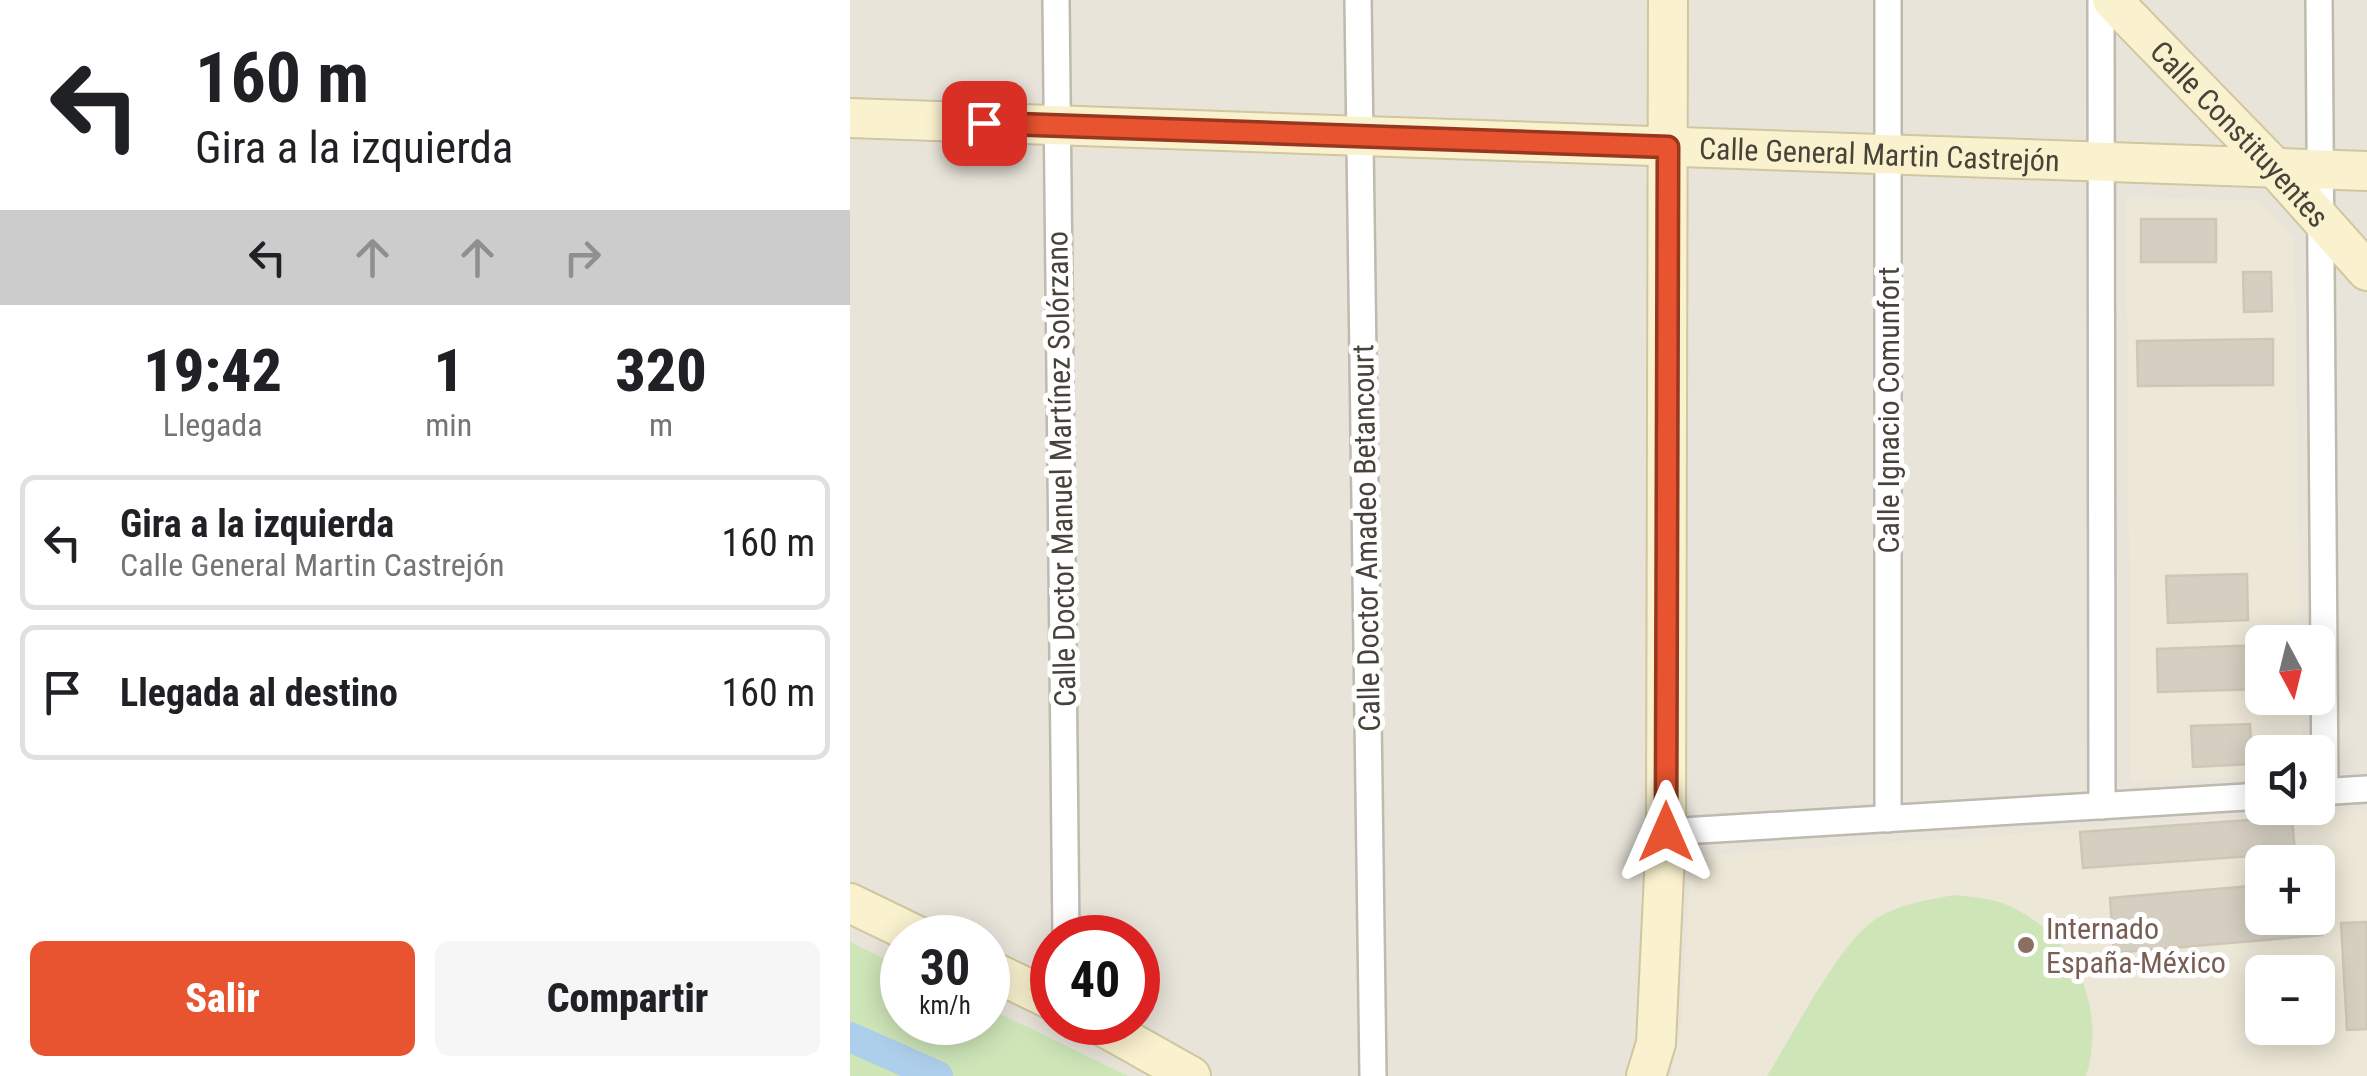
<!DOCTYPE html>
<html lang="es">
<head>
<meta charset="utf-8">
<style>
  body { margin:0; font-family:"Roboto Condensed",sans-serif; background:#f6f6f6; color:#202124; height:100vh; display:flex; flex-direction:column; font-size:38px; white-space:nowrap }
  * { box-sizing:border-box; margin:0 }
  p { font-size:32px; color:#757577 }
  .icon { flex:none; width:55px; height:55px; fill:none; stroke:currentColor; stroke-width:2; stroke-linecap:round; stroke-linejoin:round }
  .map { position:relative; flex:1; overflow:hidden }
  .details { display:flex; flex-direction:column; background:#fff; width:850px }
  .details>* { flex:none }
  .guide { background:#fff; color:#202124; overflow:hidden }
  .needle { width:65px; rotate:173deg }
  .fabs { position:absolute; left:1395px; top:625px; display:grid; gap:20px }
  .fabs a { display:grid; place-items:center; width:90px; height:90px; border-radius:15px; background:#fff; box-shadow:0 5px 25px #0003; font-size:50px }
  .speed { position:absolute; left:30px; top:915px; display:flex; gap:20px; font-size:50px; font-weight:700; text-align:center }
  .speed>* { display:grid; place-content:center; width:130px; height:130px; border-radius:50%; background:#fff; box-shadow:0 5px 25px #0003; line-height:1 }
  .speed small { font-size:25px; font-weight:400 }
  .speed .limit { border:15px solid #d22; background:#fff; color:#111 }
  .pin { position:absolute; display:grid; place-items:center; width:85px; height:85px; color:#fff; margin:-42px; border-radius:20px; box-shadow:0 5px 15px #0006 }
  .me { position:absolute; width:110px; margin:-55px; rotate:0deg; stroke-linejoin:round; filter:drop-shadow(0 0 8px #0008) }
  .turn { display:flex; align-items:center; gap:35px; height:210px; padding:0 30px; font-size:45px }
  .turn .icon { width:130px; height:130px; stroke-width:2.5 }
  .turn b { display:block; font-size:70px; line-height:85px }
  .lanes { display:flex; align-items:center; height:95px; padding:0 30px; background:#0003; justify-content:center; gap:50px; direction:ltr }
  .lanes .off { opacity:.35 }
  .eta { display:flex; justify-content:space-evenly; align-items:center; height:170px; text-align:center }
  .eta b { font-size:60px; font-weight:800; line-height:70px }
  .button { display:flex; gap:20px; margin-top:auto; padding:20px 30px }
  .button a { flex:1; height:115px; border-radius:15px; background:#e8542f; color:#fff; font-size:40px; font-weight:800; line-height:115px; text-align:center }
  .button a+a { background:#f6f6f6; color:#202124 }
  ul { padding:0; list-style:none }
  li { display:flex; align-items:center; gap:30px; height:135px; margin:0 20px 15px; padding:0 10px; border:5px solid #e0e0e0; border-radius:15px }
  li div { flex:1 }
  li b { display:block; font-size:38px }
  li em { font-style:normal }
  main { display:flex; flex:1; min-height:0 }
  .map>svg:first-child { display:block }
</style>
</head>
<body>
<main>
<section class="details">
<div class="guide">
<div class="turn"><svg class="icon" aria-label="left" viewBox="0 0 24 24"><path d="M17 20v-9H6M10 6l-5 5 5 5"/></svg><div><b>160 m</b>Gira a la izquierda</div></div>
<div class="lanes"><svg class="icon" aria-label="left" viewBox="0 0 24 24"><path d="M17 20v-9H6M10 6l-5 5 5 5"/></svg><svg class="icon off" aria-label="ahead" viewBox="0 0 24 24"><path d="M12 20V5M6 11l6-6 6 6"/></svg><svg class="icon off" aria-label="ahead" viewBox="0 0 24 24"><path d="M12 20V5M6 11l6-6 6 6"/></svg><svg class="icon off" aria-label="right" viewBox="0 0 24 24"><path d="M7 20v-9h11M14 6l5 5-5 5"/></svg></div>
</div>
<div class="eta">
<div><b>19:42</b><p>Llegada</p></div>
<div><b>1</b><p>min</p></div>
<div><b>320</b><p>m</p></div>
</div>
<ul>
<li><svg class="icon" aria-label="left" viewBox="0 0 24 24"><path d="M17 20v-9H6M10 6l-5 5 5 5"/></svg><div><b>Gira a la izquierda</b><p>Calle General Martin Castrejón</p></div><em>160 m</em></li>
<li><svg class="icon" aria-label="arrive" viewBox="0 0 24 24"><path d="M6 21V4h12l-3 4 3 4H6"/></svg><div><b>Llegada al destino</b></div><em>160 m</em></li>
</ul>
<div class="button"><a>Salir</a><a>Compartir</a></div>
</section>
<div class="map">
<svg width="1517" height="1076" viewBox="0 0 1517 1076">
  <rect width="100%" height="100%" fill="#f4f2eb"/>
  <!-- residential -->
  <path fill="#e8e4da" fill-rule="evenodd" d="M 0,0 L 1517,0 L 1517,1076 L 0,1076 ZM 1412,642 L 1468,642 L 1468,698 L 1412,698 ZM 1412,752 L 1468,752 L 1468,808 L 1412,808 ZM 1412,862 L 1468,862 L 1468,918 L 1412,918 ZM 52,938 L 138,938 L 138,1022 L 52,1022 ZM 202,938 L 288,938 L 288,1022 L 202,1022 ZM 1412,972 L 1468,972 L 1468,1028 L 1412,1028 Z"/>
  <!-- education -->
  <g fill="#ece7d7" fill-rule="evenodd">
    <polygon points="1276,196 1409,201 1444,238 1451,642 1412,642 1412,698 1452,698 1453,752 1412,752 1412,776 1281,782"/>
    <path d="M 1517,809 L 1517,1076 L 821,1076 L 831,1027 L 841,856 ZM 1412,862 L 1468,862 L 1468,918 L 1412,918 ZM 1412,972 L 1468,972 L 1468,1028 L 1412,1028 Z"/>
  </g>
  <!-- green -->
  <g fill="#cee5b8">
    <path d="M 1105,895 C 1120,897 1138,898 1152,903 C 1222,930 1258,1004 1236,1076 L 917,1076 C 942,1036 988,946 1023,921 C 1047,904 1077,900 1105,895 Z"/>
    <polygon points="0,942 52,967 52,1022 138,1022 138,1008 278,1076 0,1076"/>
  </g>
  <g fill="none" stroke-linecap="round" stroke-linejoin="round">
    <!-- canal -->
    <polyline stroke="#aecfeb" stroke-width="30" points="0,1037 88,1076"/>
  </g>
  <!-- building -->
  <g fill="#d5cfc2" stroke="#cfc7b5" stroke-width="2.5">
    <rect x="1291" y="219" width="75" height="43"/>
    <polygon points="1393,272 1421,272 1422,311 1394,312"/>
    <polygon points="1423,339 1423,385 1288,386 1287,341"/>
    <polygon points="1397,574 1398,620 1318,623 1316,576"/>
    <polygon points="1412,645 1412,689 1308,692 1307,649"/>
    <polygon points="1400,724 1402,764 1343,767 1341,726"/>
    <polygon points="1442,817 1445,853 1233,868 1230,832"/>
    <polygon points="1468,881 1472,935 1264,953 1260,898 1412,885 1412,918 1468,918"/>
    <polygon points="1517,922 1517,1029 1497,1030 1491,923"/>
  </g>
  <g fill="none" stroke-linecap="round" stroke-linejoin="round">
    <defs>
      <g id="street">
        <polyline points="206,0 216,938"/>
        <polyline points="508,0 523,1076"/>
        <polyline points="1251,0 1252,806"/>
        <polyline points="1469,0 1475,792"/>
        <polyline points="1468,792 1517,789"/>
        <polyline points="1038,819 1038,0"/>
        <polyline points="816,832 1412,796"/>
      </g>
      <g id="secondary">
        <path id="s1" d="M 1262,0 L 1425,168 L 1517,271"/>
        <path id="s2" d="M 0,118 L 1517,171"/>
        <polyline points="0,903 72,938"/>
        <polyline points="138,969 202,1000"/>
        <polyline points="245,1022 341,1076"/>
        <polyline points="796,1076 806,1043 816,832 818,0"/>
      </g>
    </defs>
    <!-- street casing -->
    <use href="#street" stroke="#bfbaaf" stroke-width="30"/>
    <!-- secondary casing -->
    <use href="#secondary" stroke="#d0c69f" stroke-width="42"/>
    <!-- street -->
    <use href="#street" stroke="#fff" stroke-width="25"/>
    <!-- secondary -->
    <use href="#secondary" stroke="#faf2cf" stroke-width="38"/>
  </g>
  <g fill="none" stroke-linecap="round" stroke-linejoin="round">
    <defs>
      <polyline id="route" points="134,123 818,147 816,832"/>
    </defs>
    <!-- route casing -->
    <use href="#route" stroke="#97371f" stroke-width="25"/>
    <!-- route -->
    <use href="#route" stroke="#e8542f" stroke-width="18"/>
  </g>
  <!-- markers -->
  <circle fill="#8d6e63" stroke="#fff" stroke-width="4" cx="1176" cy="945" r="10"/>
  <g text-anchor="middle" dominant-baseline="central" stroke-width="10" stroke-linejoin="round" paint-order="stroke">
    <!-- street labels -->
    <g font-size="30" fill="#48433a" stroke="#fff">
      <text stroke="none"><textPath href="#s1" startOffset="185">Calle Constituyentes</textPath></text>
      <text stroke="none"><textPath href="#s2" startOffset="1030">Calle General Martin Castrejón</textPath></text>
      <text transform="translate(1038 410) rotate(-90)">Calle Ignacio Comunfort</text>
      <text transform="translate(211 469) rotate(-91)">Calle Doctor Manuel Martínez Solórzano</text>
      <text transform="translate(516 538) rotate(-91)">Calle Doctor Amadeo Betancourt</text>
    </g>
    <!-- education labels -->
    <g font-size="30" fill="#785e54" stroke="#fff" text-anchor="start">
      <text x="1196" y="928">Internado<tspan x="1196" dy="34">España-México</tspan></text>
    </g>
  </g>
</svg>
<div class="fabs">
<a><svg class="needle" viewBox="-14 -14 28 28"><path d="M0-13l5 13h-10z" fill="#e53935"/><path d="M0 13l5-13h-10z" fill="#757577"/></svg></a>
<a><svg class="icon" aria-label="sound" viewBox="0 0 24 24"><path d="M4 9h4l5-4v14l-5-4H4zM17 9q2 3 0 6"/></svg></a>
<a>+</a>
<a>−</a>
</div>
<div class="speed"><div>30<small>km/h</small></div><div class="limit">40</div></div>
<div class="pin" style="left:134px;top:123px;background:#d93025"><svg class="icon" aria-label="arrive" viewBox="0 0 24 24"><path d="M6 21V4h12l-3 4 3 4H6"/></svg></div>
<svg class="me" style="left:816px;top:832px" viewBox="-20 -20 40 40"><path d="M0-17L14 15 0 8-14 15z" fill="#e8542f" stroke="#fff" stroke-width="4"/></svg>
</div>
</main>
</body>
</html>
